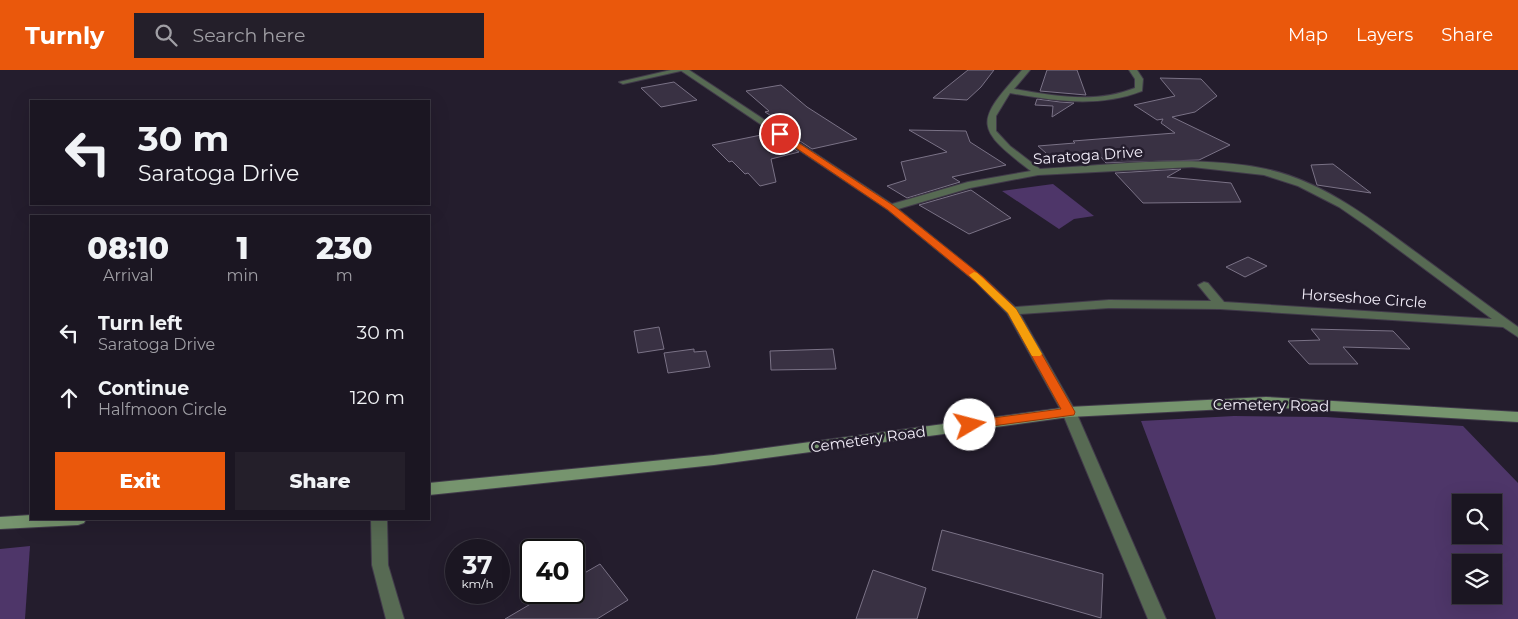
<!DOCTYPE html>
<html lang="en">
<head>
<meta charset="utf-8">
<style>
  body { margin:0; font-family:Montserrat,sans-serif; background:#241f2a; color:#f1f3f6; height:100vh; display:flex; flex-direction:column; font-size:19px; white-space:nowrap }
  * { box-sizing:border-box; margin:0 }
  p { font-size:16px; color:#a09fa5 }
  .icon { flex:none; width:28px; height:28px; fill:none; stroke:currentColor; stroke-width:2; stroke-linecap:round; stroke-linejoin:round }
  .map { position:relative; flex:1; overflow:hidden }
  .drawer { position:absolute; left:30px; top:145px; width:400px; height:305px; display:flex; flex-direction:column; background:#1b1622; border-radius:0px; box-shadow:0 5px 20px #0002,0 0 0 1px #393540 }
  .drawer>* { flex:none }
  .hud { position:absolute; left:30px; top:30px; width:400px; height:105px; border-radius:0px; box-shadow:0 5px 20px #0002,0 0 0 1px #393540; background:#1b1622; color:#f1f3f6; overflow:hidden }
  .controls { position:absolute; left:1452px; top:424px; display:grid; gap:10px }
  .controls a { display:grid; place-items:center; width:50px; height:50px; border-radius:0px; background:#1b1622; box-shadow:0 5px 20px #0002,0 0 0 1px #393540; font-size:25px }
  .speed { position:absolute; left:445px; top:469px; display:flex; gap:10px; font-size:25px; font-weight:700; text-align:center }
  .speed>* { display:grid; place-content:center; width:65px; height:65px; border-radius:50%; background:#1b1622; box-shadow:0 5px 20px #0002,0 0 0 1px #393540; line-height:1 }
  .speed small { font-size:12px; font-weight:400 }
  .speed .limit { border:2px solid #111; border-radius:8px; background:#fff; color:#111 }
  .pin { position:absolute; display:grid; place-items:center; width:42px; height:42px; color:#fff; margin:-21px; border:2px solid #fff; border-radius:50%; box-shadow:0 1px 5px #0007 }
  .me { position:absolute; width:55px; margin:-28px; rotate:82deg; stroke-linejoin:round; filter:drop-shadow(0 0 4px #0008) }
  .turn { display:flex; align-items:center; gap:18px; height:105px; padding:0 25px; font-size:22px }
  .turn .icon { width:65px; height:65px; stroke-width:2.5 }
  .turn b { display:block; font-size:35px; line-height:42px }
  .eta { display:flex; justify-content:space-evenly; align-items:center; height:85px; text-align:center }
  .eta b { font-size:30px; font-weight:800; line-height:35px }
  .primary-button { display:flex; gap:10px; margin-top:auto; padding:10px 25px }
  .primary-button a { flex:1; height:58px; border-radius:0px; background:#ea580c; color:#fff; font-size:20px; font-weight:800; line-height:58px; text-align:center }
  .primary-button a+a { background:#241f2a; color:#f1f3f6 }
  ul { padding:0; list-style:none }
  li { display:flex; align-items:center; gap:15px; height:65px; padding:0 25px }
  li div { flex:1 }
  li b { display:block; font-size:19px }
  li em { font-style:normal }
  header { display:flex; align-items:center; gap:30px; box-sizing:border-box; height:70px; padding:0 25px; background:#ea580c; color:#fff }
  header strong { font-size:24px }
  nav { display:flex; gap:28px; margin-inline-start:auto; font-size:18px }
  .search { width:350px; height:45px; background:#241f2a; display:flex; align-items:center; gap:12px; box-sizing:border-box; padding:0 18px; border-radius:0px; color:#a09fa5; font-size:19px }
  .map>svg:first-child { display:block }
</style>
</head>
<body>
<header>
<strong>Turnly</strong>
<div class="search"><svg class="icon" aria-label="search" viewBox="0 0 24 24"><circle cx="10" cy="10" r="6"/><path d="M15 15l6 6"/></svg>Search here</div>
<nav><a>Map</a><a>Layers</a><a>Share</a></nav>
</header>
<div class="map">
<svg width="1518" height="549" viewBox="0 0 1518 549">
  <rect width="100%" height="100%" fill="#241d2d"/>
  <!-- green -->
  <g fill="#4e3669" fill-rule="evenodd">
    <polygon points="1053,114 1094,146 1074,149 1059,159 1002,121"/>
    <path d="M 1234,346 L 1326,347 L 1463,356 L 1518,413 L 1518,549 L 1216,549 L 1141,351 ZM 1461,432 L 1494,432 L 1494,465 L 1461,465 ZM 1461,492 L 1494,492 L 1494,525 L 1461,525 Z"/>
    <polygon points="30,476 25,549 0,549 0,479"/>
  </g>
  <!-- building -->
  <g fill="#393143" stroke="#7a7286">
    <polygon points="968,0 994,0 981,17 967,30 933,28"/>
    <polygon points="1047,0 1077,0 1086,25 1040,21"/>
    <polygon points="1160,8 1201,9 1217,26 1195,42 1172,47 1230,75 1199,90 1106,93 1100,86 1055,91 1038,76 1075,73 1073,71 1175,63 1161,53 1163,49 1157,50 1134,35 1175,26"/>
    <polygon points="674,12 697,30 661,37 641,18"/>
    <polygon points="781,15 807,37 857,69 812,79 785,61 792,59 765,42 769,41 746,21"/>
    <polygon points="1037,29 1060,32 1074,33 1052,47 1053,36 1035,35"/>
    <polygon points="909,60 966,61 970,72 1006,95 952,107 960,112 907,128 887,116 906,110 901,92 947,82"/>
    <polygon points="771,63 799,82 771,89 776,112 760,116 748,103 745,104 732,91 729,92 712,75"/>
    <polygon points="1333,94 1371,123 1317,115 1311,95"/>
    <polygon points="1181,99 1167,107 1231,113 1241,132 1143,133 1115,103"/>
    <polygon points="971,120 1011,148 969,164 919,135"/>
    <polygon points="1248,187 1267,196 1245,207 1226,197"/>
    <polygon points="659,257 664,279 638,283 634,261"/>
    <polygon points="1311,259 1393,261 1410,279 1343,277 1358,294 1309,294 1288,271 1320,270"/>
    <polygon points="694,279 694,282 706,281 710,297 668,303 664,283"/>
    <polygon points="833,279 836,299 771,300 770,281"/>
    <polygon points="942,460 1103,504 1101,548 932,500"/>
    <polygon points="600,494 628,530 597,549 505,549 551,522 574,522 574,509"/>
    <polygon points="873,500 926,518 917,549 856,549"/>
  </g>
  <g fill="none" stroke-linecap="round" stroke-linejoin="round">
    <defs>
      <polygon id="lane" points="671,0 685,0 623,14 619,12"/>
      <g id="street">
        <path d="M 680,0 L 689,0 L 892,134 L 968,112 L 1031,101 C 974,58 975,52 1022,0 L 1030,0 L 1014,19 C 1055,26 1095,34 1135,18 L 1135,9 L 1129,0 L 1137,0 L 1143,9 L 1142,21 C 1098,38 1055,31 1010,23 L 996,46 L 996,61 L 1010,76 L 1040,99 C 1114,95 1193,84 1266,99 C 1323,111 1372,150 1417,183 C 1451,208 1484,233 1518,257 L 1518,267 L 1503,257 L 1220,239 L 1109,238 L 1020,244 L 1076,342 L 1166,549 L 1148,549 L 1062,342 L 1007,243 L 976,212 L 888,140 ZM 1192,97 L 1264,105 L 1298,116 L 1339,137 L 1368,157 L 1492,249 L 1224,232 L 1208,213 L 1204,212 L 1198,215 L 1211,231 L 1109,230 L 1015,237 L 984,208 L 898,139 L 970,118 L 1038,105 Z"/>
        <polygon points="371,449 387,449 388,495 404,549 386,549 372,495"/>
      </g>
      <g id="secondary">
        <polygon points="1266,327 1518,342 1518,352 1266,337 1069,347 714,395 429,425 429,413 714,385 1069,337"/>
        <polygon points="31,445 31,449 86,449 84,453 78,455 0,459 0,447"/>
      </g>
    </defs>
    <!-- lane casing -->
    <use href="#lane" stroke="#413a4a" stroke-width="2"/>
    <!-- street casing -->
    <use href="#street" stroke="#413a4a" stroke-width="2"/>
    <!-- secondary casing -->
    <use href="#secondary" stroke="#413a4a" stroke-width="2"/>
    <!-- lane -->
    <use href="#lane" fill="#576a53" fill-rule="evenodd"/>
    <!-- street -->
    <use href="#street" fill="#576a53" fill-rule="evenodd"/>
    <!-- secondary -->
    <use href="#secondary" fill="#76946e" fill-rule="evenodd"/>
  </g>
  <!-- route -->
  <polygon fill="#ea580c" stroke="#983908" points="777,62 782,62 894,136 983,207 1016,239 1075,342 1074,345 970,359 966,358 964,355 966,352 970,351 1061,339 1008,243 976,212 888,140 777,65"/>
  <!-- slow -->
  <polygon fill="#f59e0b" points="974,202 977,203 1016,239 1042,284 1040,286 1032,286 1008,243 969,205"/>
  <g text-anchor="middle" dominant-baseline="central" stroke-width="5" stroke-linejoin="round" paint-order="stroke">
    <!-- street labels -->
    <g font-size="15" fill="#f2edf9" stroke="#241d2d">
      <text transform="translate(1088 85) rotate(-4)">Saratoga Drive</text>
      <text transform="translate(1364 228) rotate(4)">Horseshoe Circle</text>
      <text transform="translate(1271 335) rotate(1)">Cemetery Road</text>
      <text transform="translate(868 369) rotate(-8)">Cemetery Road</text>
    </g>
  </g>
</svg>
<div class="controls">
<a><svg class="icon" aria-label="search" viewBox="0 0 24 24"><circle cx="10" cy="10" r="6"/><path d="M15 15l6 6"/></svg></a>
<a><svg class="icon" aria-label="layers" viewBox="0 0 24 24"><path d="M12 4l9 5-9 5-9-5zM3 14l9 5 9-5"/></svg></a>
</div>
<div class="speed"><div>37<small>km/h</small></div><div class="limit">40</div></div>
<div class="pin" style="left:780px;top:64px;background:#d93025"><svg class="icon" aria-label="arrive" viewBox="0 0 24 24"><path d="M6 21V4h12l-3 4 3 4H6"/></svg></div>
<svg class="me" style="left:970px;top:355px" viewBox="-20 -20 40 40"><circle r="19" fill="#fff"/><path d="M0-13L10 11 0 6-10 11z" fill="#ea580c"/></svg>
<div class="hud">
<div class="turn"><svg class="icon" aria-label="left" viewBox="0 0 24 24"><path d="M17 20v-9H6M10 6l-5 5 5 5"/></svg><div><b>30 m</b>Saratoga Drive</div></div>
</div>
<section class="drawer">
<div class="eta">
<div><b>08:10</b><p>Arrival</p></div>
<div><b>1</b><p>min</p></div>
<div><b>230</b><p>m</p></div>
</div>
<ul>
<li><svg class="icon" aria-label="left" viewBox="0 0 24 24"><path d="M17 20v-9H6M10 6l-5 5 5 5"/></svg><div><b>Turn left</b><p>Saratoga Drive</p></div><em>30 m</em></li>
<li><svg class="icon" aria-label="ahead" viewBox="0 0 24 24"><path d="M12 20V5M6 11l6-6 6 6"/></svg><div><b>Continue</b><p>Halfmoon Circle</p></div><em>120 m</em></li>
</ul>
<div class="primary-button"><a>Exit</a><a>Share</a></div>
</section>
</div>
</body>
</html>
